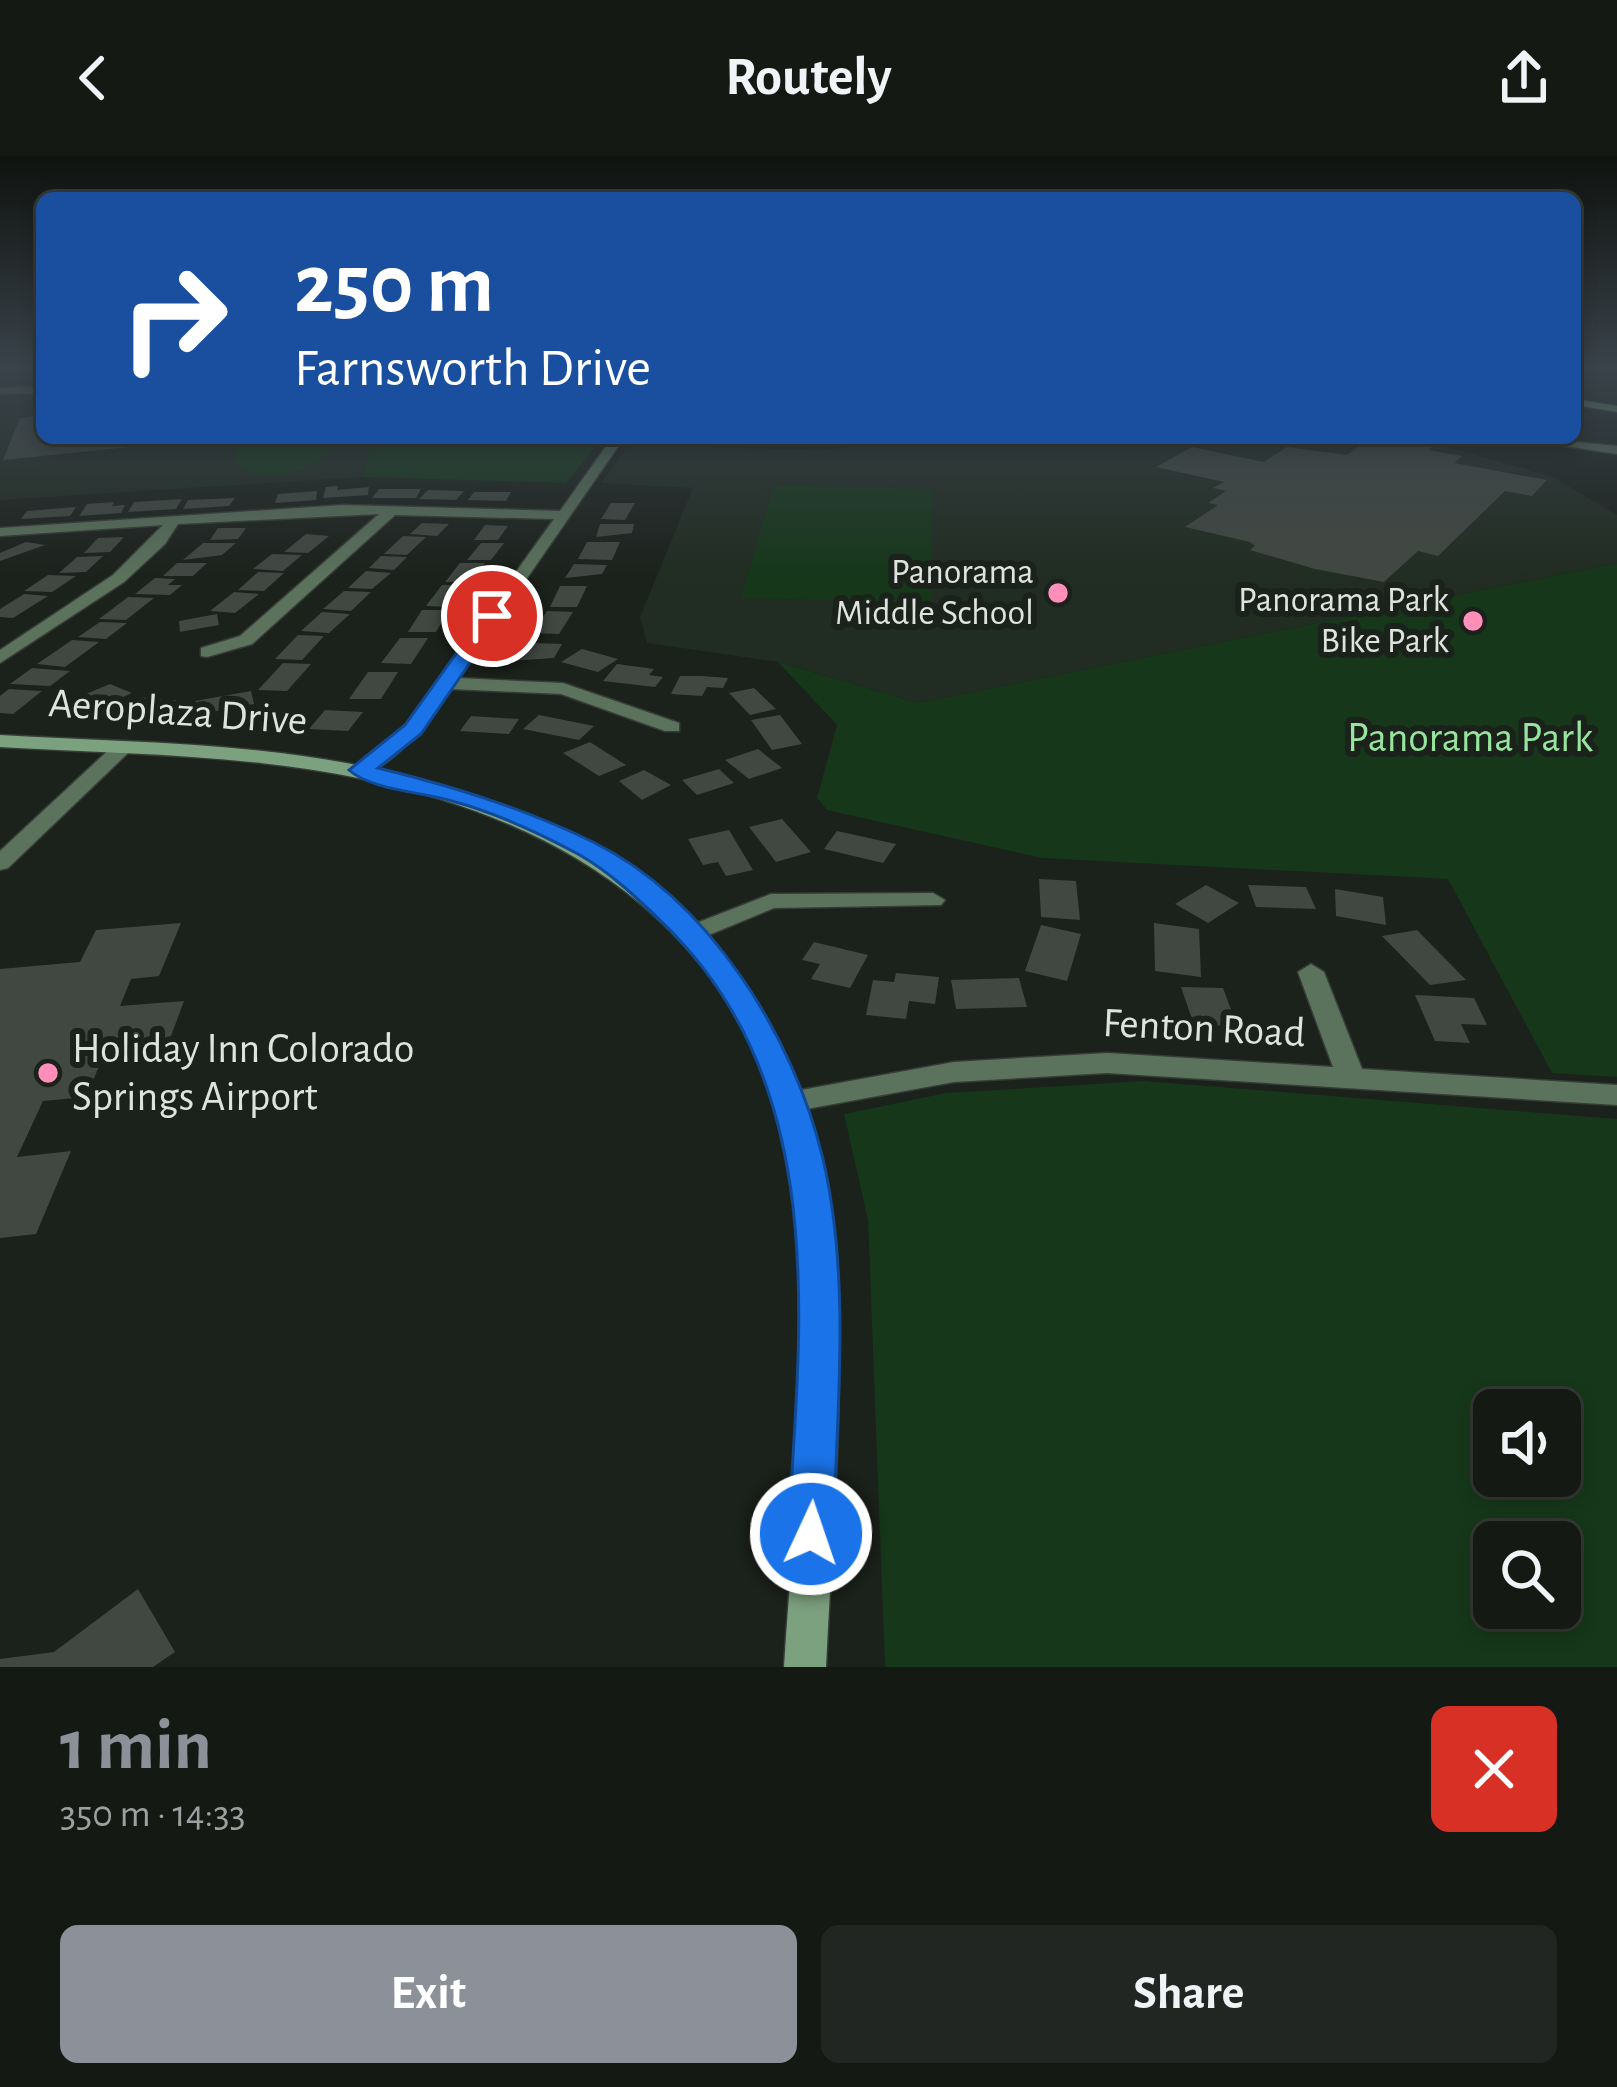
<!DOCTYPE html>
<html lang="en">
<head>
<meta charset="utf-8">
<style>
  body { margin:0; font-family:"Alegreya Sans",sans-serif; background:#212622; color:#f1f3f6; height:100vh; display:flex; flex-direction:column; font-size:45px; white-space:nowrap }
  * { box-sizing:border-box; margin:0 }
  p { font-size:39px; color:#9da0a0 }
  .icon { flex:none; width:66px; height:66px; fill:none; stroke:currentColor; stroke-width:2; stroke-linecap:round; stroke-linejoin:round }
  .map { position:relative; height:1511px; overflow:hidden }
  .drawer { display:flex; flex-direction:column; background:#141914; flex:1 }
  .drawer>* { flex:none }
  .guide { position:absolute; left:36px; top:36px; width:1545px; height:252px; border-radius:18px; box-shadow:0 6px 18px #0003,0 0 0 3px #333834; background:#1a4fa0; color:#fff; overflow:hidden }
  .buttons { position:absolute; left:1473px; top:1233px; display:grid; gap:24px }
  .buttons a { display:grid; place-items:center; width:108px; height:108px; border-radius:18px; background:#141914; box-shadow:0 6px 18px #0003,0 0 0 3px #333834; font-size:60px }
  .pin { position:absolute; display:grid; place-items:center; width:102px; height:102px; color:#fff; margin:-51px; border:6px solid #fff; border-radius:50%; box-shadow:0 3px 12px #0007 }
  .me { position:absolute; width:132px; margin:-66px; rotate:3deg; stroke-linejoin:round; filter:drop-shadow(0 0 9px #0008) }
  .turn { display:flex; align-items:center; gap:42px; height:252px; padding:0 60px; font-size:54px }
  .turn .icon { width:156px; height:156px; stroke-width:2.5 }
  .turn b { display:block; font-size:84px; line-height:102px }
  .round { display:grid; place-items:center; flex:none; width:126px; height:126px; border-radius:18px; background:#212622 }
  .overview { display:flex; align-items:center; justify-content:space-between; height:204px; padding:0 60px }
  h1 { font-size:72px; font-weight:700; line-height:90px; color:#8c9099 }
  .action { display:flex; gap:24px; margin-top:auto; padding:24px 60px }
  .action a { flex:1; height:138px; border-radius:18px; background:#8c9099; color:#fff; font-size:48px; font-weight:700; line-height:138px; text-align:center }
  .action a+a { background:#212622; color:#f1f3f6 }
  header { display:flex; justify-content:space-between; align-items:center; height:156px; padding:0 60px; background:#141914; font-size:54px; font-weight:700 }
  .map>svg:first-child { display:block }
</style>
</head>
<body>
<header><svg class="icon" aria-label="back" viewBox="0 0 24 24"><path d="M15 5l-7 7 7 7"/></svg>Routely<svg class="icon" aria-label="share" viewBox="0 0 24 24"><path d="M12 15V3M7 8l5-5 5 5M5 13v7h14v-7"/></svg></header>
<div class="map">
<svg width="1617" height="1511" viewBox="0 0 1617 1511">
  <rect width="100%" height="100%" fill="#1b211b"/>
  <!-- built -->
  <g fill="#212c22">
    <polygon points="42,237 42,282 371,282 363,321 0,344 0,243"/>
    <polygon points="936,282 1416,282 1553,321 1617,359 1617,407 918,547 778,506 647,487 640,461 693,332 601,327 628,289 818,294"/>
  </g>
  <!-- green -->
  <g fill="#16371a" fill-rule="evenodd">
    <polygon points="371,282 527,282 525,286 598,288 566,327 363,321"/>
    <path d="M 252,284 L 336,287 L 338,291 C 306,314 275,332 236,308 L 235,293 Z"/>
    <polygon points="774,329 932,333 932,447 741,442"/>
    <polygon points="1617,407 1617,921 1552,917 1448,723 1042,702 827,654 817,642 837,569 778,506 918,547"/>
    <path d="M 1144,925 L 1617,963 L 1617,1511 L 885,1511 L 868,1064 L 844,958 L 946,937 ZM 1494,1254 L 1560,1254 L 1560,1320 L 1494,1320 ZM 1494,1386 L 1560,1386 L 1560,1452 L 1494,1452 Z"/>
  </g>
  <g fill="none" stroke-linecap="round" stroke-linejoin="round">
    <!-- stream -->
    <polyline stroke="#124b1d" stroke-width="4.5" points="514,287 518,282"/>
  </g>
  <!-- building -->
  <g fill="#414842">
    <polygon points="42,259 42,282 188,285 3,304 20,262"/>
    <polygon points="1371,282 1434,289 1428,294 1462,300 1454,307 1547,324 1532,340 1505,335 1438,400 1418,395 1384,426 1315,413 1250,394 1255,390 1250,386 1185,371 1218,349 1208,347 1226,335 1213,332 1224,326 1156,311 1192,291 1264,306 1287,291 1347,299"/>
    <polygon points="338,330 337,334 369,331 368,339 323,342 326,331"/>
    <polygon points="379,333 421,333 416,342 372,342"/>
    <polygon points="428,334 464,335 456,344 419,343"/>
    <polygon points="317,335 316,344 275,347 278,338"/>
    <polygon points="474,336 511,336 506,345 468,344"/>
    <polygon points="235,342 229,350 183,353 188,344"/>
    <polygon points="182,343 176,353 128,356 134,346"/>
    <polygon points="114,346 112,350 125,349 121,357 79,360 87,348"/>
    <polygon points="611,347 635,347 625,364 601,363"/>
    <polygon points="76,351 70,360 21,363 27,355"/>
    <polygon points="422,367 449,368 437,380 410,378"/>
    <polygon points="600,368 634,368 632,377 596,381"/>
    <polygon points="485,369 508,370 498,384 474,384"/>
    <polygon points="218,372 246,372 238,383 210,384"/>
    <polygon points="306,378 329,380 308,397 284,396"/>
    <polygon points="403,380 426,381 407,399 384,398"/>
    <polygon points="124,381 110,396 84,397 98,382"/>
    <polygon points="26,386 45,389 0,405 0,397"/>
    <polygon points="587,386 620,386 612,404 578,403"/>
    <polygon points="203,387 236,387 222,399 183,404"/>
    <polygon points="481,387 504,387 491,404 467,404"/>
    <polygon points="272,398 302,399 283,415 253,413"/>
    <polygon points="103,400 86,416 59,417 77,401"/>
    <polygon points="381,400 407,401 394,414 369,412"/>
    <polygon points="177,407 207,407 193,420 163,420"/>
    <polygon points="460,407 485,407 471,426 445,426"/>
    <polygon points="574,408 607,409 602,418 565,422"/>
    <polygon points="366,415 391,417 372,433 348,432"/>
    <polygon points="258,416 284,417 264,435 238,434"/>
    <polygon points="48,419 76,420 52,436 24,435"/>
    <polygon points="155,422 175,423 168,429 182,429 170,439 135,438"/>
    <polygon points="442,429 468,429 453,451 426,450"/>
    <polygon points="560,430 587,430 577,451 550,451"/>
    <polygon points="344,435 371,436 351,455 323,453"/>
    <polygon points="234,436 259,438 235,457 210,455"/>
    <polygon points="24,438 48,440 13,462 0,461 0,453"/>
    <polygon points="128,441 154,442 126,464 99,463"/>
    <polygon points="422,454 449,454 436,476 408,476"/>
    <polygon points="547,455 573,456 559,478 532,477"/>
    <polygon points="322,456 350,458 329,477 301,475"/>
    <polygon points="217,458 219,469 180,476 179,465"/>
    <polygon points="100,466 127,467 106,483 78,481"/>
    <polygon points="298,479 324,480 302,504 275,503"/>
    <polygon points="400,482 428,482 411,508 381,507"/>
    <polygon points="72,484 99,486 65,511 37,508"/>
    <polygon points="535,487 562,488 554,502 507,505 515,494 530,494"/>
    <polygon points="582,493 618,503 598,516 561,506"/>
    <polygon points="283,507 311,508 287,535 258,534"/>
    <polygon points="617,508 654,513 649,519 663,521 655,531 603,525"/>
    <polygon points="32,512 70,515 50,530 10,528"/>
    <polygon points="368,516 398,516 381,543 349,543"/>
    <polygon points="680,520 701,520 728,522 723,532 707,531 702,540 671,538"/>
    <polygon points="110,528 132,537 96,553 74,543"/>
    <polygon points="754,532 776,553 750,559 729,537"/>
    <polygon points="9,533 42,535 13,558 0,557 0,540"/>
    <polygon points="251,535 254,548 190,560 189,546"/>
    <polygon points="137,541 182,545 162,561 116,557"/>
    <polygon points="325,554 363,556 348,575 309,573"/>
    <polygon points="539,559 594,570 579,584 523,573"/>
    <polygon points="780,559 802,588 772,594 751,564"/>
    <polygon points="471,560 519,563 509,578 460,575"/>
    <polygon points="590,586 626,609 599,620 563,597"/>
    <polygon points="758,593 782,612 749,623 725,604"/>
    <polygon points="719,613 734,627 697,639 682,624"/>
    <polygon points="644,614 671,629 642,644 619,625"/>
    <polygon points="782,663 811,696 776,706 749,671"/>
    <polygon points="729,674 753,714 726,720 718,706 703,709 688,683"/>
    <polygon points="837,675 896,688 883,707 824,693"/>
    <polygon points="1039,723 1076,725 1080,764 1041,761"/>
    <polygon points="1206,729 1239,747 1208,767 1175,748"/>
    <polygon points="1248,729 1306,731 1316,753 1256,751"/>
    <polygon points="1335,733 1383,741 1386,769 1336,760"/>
    <polygon points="181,767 159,820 131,823 120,850 184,845 168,888 106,894 86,941 43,945 17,1001 71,995 36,1078 0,1082 0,813 80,806 96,774"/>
    <polygon points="1154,767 1199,773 1201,821 1155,815"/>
    <polygon points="1041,769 1081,778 1067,825 1025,815"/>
    <polygon points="1417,774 1466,824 1430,829 1382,780"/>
    <polygon points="814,786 868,799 850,832 811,823 820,808 802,804"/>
    <polygon points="896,817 939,821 935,848 909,845 906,863 866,859 873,824 894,826"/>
    <polygon points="1019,822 1027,851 956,853 951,824"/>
    <polygon points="1181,831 1223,832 1237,870 1194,869"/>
    <polygon points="1415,839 1474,842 1487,869 1461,868 1470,887 1435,885"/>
    <polygon points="138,1433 175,1496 153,1511 0,1511 0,1503 54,1496"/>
  </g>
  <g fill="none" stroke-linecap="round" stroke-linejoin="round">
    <defs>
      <g id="street">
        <polygon points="42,231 42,237 0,238 0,232"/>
        <path d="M 612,282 L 624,282 L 458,522 L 563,527 L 679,567 L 679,575 L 665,575 L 561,538 L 451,533 C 433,559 387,623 353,618 L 350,614 L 406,569 L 554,363 L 395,359 L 252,488 L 207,501 L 201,500 L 201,492 L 240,480 L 379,358 L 178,368 L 165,388 L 124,426 L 0,507 L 0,494 L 113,419 L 163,369 L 0,380 L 0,372 L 343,349 L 560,355 Z"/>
        <polygon points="1534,282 1617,290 1617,298 1540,286"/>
        <polygon points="121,587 131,593 128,597 8,712 0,714 0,695 114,589"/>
        <polygon points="933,737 945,744 941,749 774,752 699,783 690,786 678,778 681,773 771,738"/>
        <polygon points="1311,808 1324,816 1362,913 1617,929 1617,949 1107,917 954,926 790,956 780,953 776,946 780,939 790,936 954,906 1107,897 1333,911 1298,816"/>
      </g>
      <g id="secondary">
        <polygon points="1575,243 1617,250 1617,256 1575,249"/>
        <path d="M 0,579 C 120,586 244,586 362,610 C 614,661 799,797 831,1067 C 848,1214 833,1363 826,1511 L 784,1511 C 793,1363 813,1214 799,1066 C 774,808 604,674 363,623 C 245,598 120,598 0,591 Z"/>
      </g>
    </defs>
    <!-- street casing -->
    <use href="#street" stroke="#363c36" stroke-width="3"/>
    <!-- secondary casing -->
    <use href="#secondary" stroke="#363c36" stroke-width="3"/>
    <!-- street -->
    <use href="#street" fill="#5b725c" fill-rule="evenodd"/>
    <!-- secondary -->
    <use href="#secondary" fill="#7ca17f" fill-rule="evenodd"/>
  </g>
  <!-- sky -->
  <linearGradient id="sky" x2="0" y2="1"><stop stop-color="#0f120f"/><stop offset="0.5" stop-color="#39434a"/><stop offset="1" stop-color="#39434a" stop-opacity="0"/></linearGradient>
  <rect width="1617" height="423" fill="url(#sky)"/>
  <!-- route -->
  <path fill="#1a73e8" stroke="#114b97" stroke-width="3" d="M 486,456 L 502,460 L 421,578 L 378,612 C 453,630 524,652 593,686 C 710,744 794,881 823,1003 C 851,1123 837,1256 833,1378 L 827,1393 L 811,1400 L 795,1393 L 788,1378 C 801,1165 831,930 663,767 C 637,742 610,716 578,698 C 541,678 493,656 452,645 C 423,636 371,634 349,614 L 405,569 Z"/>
  <!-- markers -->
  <g fill="#ff8eb9" stroke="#1b211b" stroke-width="4.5">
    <circle cx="1058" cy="437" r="12"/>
    <circle cx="1473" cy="465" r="12"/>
    <circle cx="48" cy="917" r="12"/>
  </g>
  <g text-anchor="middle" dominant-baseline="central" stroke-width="12" stroke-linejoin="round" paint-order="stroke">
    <!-- far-poi labels -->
    <g font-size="36" fill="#dfe3df" stroke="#1b211b" text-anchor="end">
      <text x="1034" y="416">Panorama<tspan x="1034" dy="41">Middle School</tspan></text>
      <text x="1449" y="444">Panorama Park<tspan x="1449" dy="41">Bike Park</tspan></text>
    </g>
    <!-- street labels -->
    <g font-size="42" fill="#dfe3df" stroke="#1b211b">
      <text transform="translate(178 556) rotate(4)">Aeroplaza Drive</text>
      <text transform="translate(1204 872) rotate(3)">Fenton Road</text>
    </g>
    <!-- park labels -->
    <g font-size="42" fill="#96e49d" stroke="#1b211b">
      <text x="1470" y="582">Panorama Park</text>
    </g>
    <!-- poi labels -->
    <g font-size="42" fill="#dfe3df" stroke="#1b211b" text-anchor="start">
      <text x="72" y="893">Holiday Inn Colorado<tspan x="72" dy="48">Springs Airport</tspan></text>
    </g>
  </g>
</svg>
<div class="buttons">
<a><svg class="icon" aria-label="sound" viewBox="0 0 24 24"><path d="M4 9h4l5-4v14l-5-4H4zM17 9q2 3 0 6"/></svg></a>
<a><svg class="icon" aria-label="search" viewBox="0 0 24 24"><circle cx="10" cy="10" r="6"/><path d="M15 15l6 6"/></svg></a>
</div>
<div class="pin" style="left:492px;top:460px;background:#d93025"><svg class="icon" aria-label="arrive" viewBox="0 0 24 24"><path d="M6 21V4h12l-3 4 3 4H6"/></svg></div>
<svg class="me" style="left:811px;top:1378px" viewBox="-20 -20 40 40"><circle r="17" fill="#1a73e8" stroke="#fff" stroke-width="3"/><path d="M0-11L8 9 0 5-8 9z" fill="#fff"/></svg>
<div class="guide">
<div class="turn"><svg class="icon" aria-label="right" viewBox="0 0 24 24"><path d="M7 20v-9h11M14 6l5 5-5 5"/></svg><div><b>250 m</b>Farnsworth Drive</div></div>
</div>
</div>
<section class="drawer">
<div class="overview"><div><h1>1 min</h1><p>350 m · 14:33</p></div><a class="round" style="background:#d93025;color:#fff"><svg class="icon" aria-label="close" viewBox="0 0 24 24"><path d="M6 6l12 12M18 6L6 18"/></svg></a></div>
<div class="action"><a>Exit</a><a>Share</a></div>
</section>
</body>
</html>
